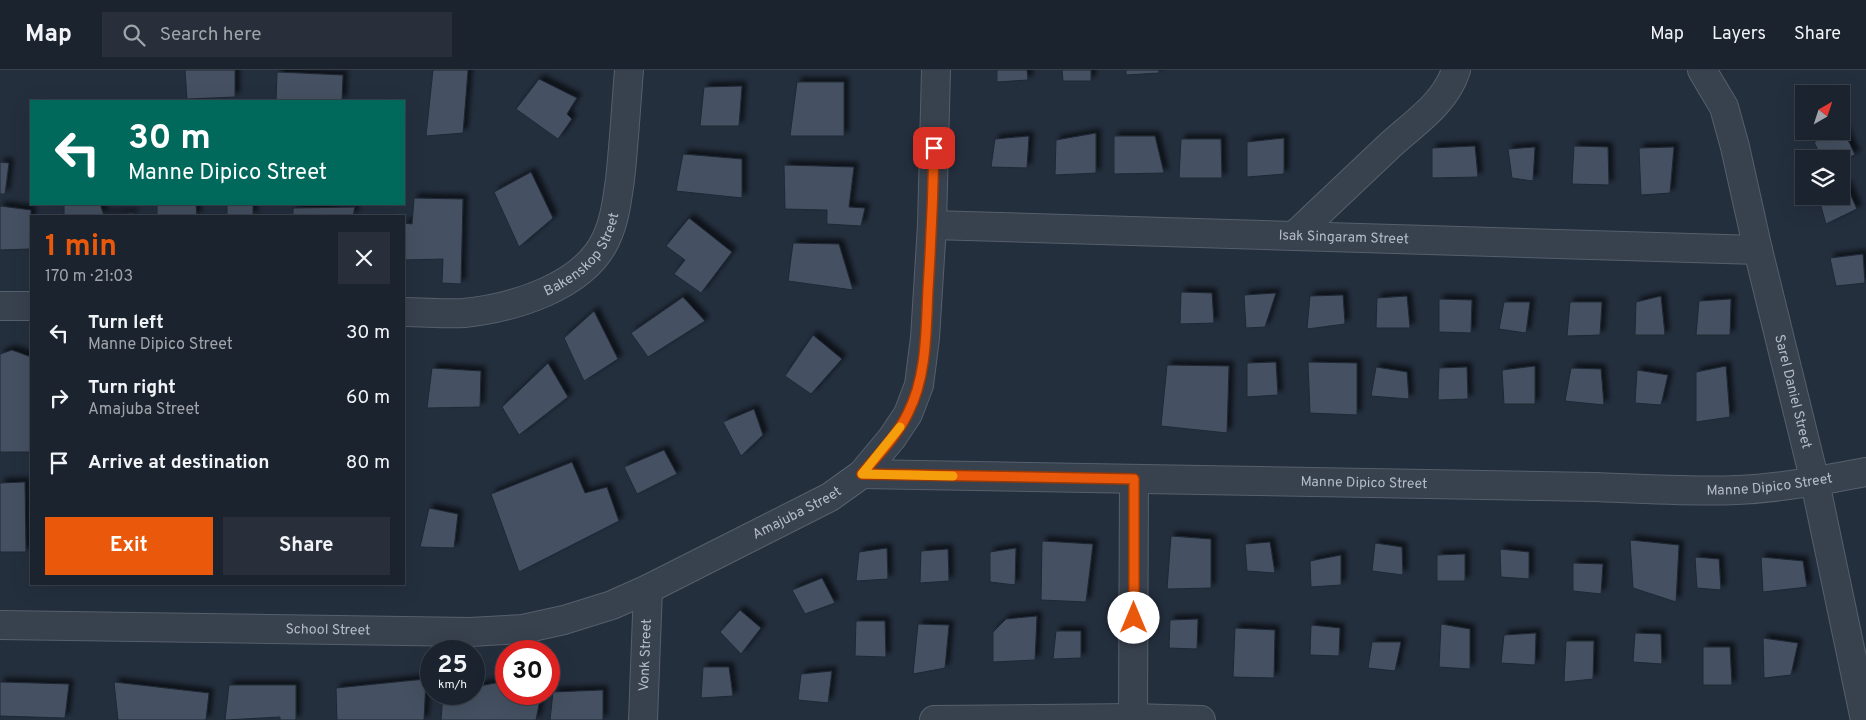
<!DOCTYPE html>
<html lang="en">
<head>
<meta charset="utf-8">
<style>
  body { margin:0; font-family:Overpass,sans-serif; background:#282f3a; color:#f1f3f6; height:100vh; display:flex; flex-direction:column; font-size:19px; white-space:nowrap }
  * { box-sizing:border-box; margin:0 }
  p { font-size:16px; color:#a0a4aa }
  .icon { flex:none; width:28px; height:28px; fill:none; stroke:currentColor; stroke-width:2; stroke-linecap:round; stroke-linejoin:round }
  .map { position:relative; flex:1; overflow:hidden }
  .sheet { position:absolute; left:30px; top:145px; width:375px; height:370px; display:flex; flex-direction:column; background:#1b232e; border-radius:0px; box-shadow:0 5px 20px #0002,0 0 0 1px #39404a }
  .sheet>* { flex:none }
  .hud { position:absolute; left:30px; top:30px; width:375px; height:105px; border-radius:0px; box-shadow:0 5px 20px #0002,0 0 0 1px #39404a; background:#00695c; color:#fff; overflow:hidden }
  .needle { width:32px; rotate:39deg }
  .controls { position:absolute; left:1795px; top:15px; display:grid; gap:10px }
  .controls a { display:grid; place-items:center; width:55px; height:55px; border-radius:0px; background:#1b232e; box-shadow:0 5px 20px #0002,0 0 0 1px #39404a; font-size:25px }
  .speed { position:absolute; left:420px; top:570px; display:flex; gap:10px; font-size:25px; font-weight:700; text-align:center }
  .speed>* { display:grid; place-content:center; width:65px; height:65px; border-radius:50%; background:#1b232e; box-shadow:0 5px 20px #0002,0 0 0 1px #39404a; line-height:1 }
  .speed small { font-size:12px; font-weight:400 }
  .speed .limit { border:8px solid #d22; background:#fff; color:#111 }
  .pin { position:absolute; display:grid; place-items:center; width:42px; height:42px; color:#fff; margin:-21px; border-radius:10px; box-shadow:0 2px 8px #0006 }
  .me { position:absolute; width:55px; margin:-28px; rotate:0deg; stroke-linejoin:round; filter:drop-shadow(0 0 4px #0008) }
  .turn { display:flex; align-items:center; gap:18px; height:105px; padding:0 15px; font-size:22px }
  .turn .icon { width:65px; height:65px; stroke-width:2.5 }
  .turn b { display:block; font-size:35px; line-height:42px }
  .round { display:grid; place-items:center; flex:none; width:52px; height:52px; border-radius:0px; background:#282f3a }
  .head { display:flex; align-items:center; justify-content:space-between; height:85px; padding:0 15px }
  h1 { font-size:30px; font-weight:700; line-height:38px; color:#ea580c }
  .cta { display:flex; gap:10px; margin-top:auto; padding:10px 15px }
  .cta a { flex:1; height:58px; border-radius:0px; background:#ea580c; color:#fff; font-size:20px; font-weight:700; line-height:58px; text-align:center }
  .cta a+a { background:#282f3a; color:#f1f3f6 }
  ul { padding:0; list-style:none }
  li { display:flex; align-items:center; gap:15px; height:65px; padding:0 15px }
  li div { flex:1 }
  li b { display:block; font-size:19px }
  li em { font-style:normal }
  header { display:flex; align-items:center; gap:30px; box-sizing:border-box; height:70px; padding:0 25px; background:#1b232e; border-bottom:1px solid #39404a }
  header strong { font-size:24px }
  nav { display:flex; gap:28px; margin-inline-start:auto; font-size:18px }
  .search { width:350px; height:45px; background:#282f3a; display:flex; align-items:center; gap:12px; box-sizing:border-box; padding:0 18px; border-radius:0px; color:#a0a4aa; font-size:19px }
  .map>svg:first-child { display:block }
</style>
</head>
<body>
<header>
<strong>Map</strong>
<div class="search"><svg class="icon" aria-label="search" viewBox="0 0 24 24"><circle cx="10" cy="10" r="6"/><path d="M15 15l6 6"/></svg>Search here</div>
<nav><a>Map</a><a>Layers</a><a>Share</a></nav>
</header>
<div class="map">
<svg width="1866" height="650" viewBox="0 0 1866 650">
  <defs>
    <filter id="shadow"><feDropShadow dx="4.5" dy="-4.5" stdDeviation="2.5" flood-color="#0009"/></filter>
  </defs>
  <rect width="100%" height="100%" fill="#242f3e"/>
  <!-- building -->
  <g fill="#455162" stroke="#1f2835" filter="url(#shadow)">
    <polygon points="185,0 235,0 235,27 187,29"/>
    <polygon points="433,0 468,0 463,63 426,66"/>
    <polygon points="997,0 1027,0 1028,10 997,12"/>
    <polygon points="1062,0 1091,0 1091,11 1063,11"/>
    <polygon points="1126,0 1159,0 1159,3 1126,5"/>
    <polygon points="277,2 343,5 342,31 276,31"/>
    <polygon points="539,9 577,28 567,44 572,49 558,69 516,39"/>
    <polygon points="797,12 844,12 844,66 790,66"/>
    <polygon points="742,16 739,56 700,56 704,17"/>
    <polygon points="1841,59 1843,59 1855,85 1841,90 1841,89 1822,89 1814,72 1837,61 1841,61"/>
    <polygon points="1096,63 1096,103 1055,105 1056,70"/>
    <polygon points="1029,66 1027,98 991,97 995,69"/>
    <polygon points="1114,66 1155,66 1164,103 1114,104"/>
    <polygon points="1284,68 1284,104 1247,107 1247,72"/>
    <polygon points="1181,69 1221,69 1222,108 1179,108"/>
    <polygon points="1475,76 1478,107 1432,108 1432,78"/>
    <polygon points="1574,76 1608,77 1609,115 1572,114"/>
    <polygon points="1535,77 1533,111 1512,108 1508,79"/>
    <polygon points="1674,77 1670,123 1641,125 1639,78"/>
    <polygon points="683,84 742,89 742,128 676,121"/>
    <polygon points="0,92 9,93 5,124 0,124"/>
    <polygon points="784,95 854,97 849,137 865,138 861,156 827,154 827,140 785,139"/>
    <polygon points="531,102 553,148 519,177 494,122"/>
    <polygon points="1846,115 1857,139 1826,154 1818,126 1841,126 1841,116"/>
    <polygon points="414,128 463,129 461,214 442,213 443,189 404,190 404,153 412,154"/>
    <polygon points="64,134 100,134 104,145 133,143 133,146 64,146"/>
    <polygon points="157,134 196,134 197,146 157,146"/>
    <rect x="227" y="134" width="26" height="12"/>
    <polygon points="0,136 31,140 30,179 0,180"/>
    <polygon points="355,137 353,146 293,146 293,138"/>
    <polygon points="689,148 732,182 701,223 674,204 685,190 666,176"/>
    <polygon points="793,173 839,174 853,220 788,211"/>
    <polygon points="1863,184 1865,213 1836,216 1830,188"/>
    <polygon points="1181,222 1212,223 1214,253 1180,254"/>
    <polygon points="1276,223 1265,257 1246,258 1244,225"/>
    <polygon points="1343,225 1345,254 1307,259 1310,226"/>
    <polygon points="1407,226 1410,258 1376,258 1377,228"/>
    <polygon points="1661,226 1665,265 1635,265 1636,232"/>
    <polygon points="683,227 705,251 648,287 631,263"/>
    <polygon points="1439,229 1472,230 1471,263 1439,262"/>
    <polygon points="1731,229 1730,265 1696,265 1699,231"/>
    <polygon points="1504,232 1530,232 1526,263 1499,259"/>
    <polygon points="1570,232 1602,232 1600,265 1567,266"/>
    <polygon points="594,241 618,289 584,311 564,268"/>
    <polygon points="813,265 842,289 811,324 785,306"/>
    <polygon points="12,280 31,287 31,382 0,382 0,284"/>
    <polygon points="1276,292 1278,325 1247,327 1247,293"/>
    <polygon points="1308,292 1357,293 1357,345 1310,343"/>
    <polygon points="548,293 568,327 519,365 502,337"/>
    <polygon points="1167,295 1229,296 1227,363 1161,356"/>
    <polygon points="1535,296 1535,334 1504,334 1502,300"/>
    <polygon points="1726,296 1730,347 1696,352 1696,302"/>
    <polygon points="1376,297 1407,302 1409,329 1371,326"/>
    <polygon points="1467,297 1468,329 1438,330 1439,298"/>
    <polygon points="432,298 481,301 480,337 427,338"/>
    <polygon points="1571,298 1601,299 1604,335 1565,331"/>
    <polygon points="1637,300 1668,305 1661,335 1635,333"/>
    <polygon points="754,339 763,365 741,386 723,352"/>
    <polygon points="664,380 677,404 637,424 624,397"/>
    <polygon points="572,392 585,423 607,417 619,451 519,502 491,424"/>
    <polygon points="25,412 26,482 0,482 0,413"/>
    <polygon points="429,438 458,444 454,478 420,477"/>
    <polygon points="1171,466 1211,469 1211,518 1167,519"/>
    <polygon points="1630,470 1679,475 1676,532 1633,518"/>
    <polygon points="1042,471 1093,474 1086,532 1041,530"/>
    <polygon points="1270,472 1275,503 1247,501 1245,474"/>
    <polygon points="1375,473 1402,477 1403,505 1372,501"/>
    <polygon points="887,478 888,509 856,511 859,482"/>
    <polygon points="1016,478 1015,515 990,512 990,482"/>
    <polygon points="948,479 949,511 920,513 921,481"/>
    <polygon points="1500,479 1529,482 1529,509 1501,507"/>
    <polygon points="1465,484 1465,511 1437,511 1437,485"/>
    <polygon points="1341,485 1341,515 1311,517 1310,491"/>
    <polygon points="1695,487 1719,489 1721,520 1697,518"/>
    <polygon points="1761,487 1803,491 1807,517 1763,522"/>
    <polygon points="1573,493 1603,494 1601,524 1573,521"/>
    <polygon points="822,508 835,533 805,544 792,520"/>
    <polygon points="740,540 761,558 741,584 720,562"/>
    <polygon points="1037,546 1035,590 993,592 993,562 1006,549"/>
    <polygon points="1198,549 1197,579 1169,578 1170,550"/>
    <polygon points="856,551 885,551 886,587 855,586"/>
    <polygon points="918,554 949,555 945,598 913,604"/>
    <polygon points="1441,554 1470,559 1470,599 1439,597"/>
    <polygon points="1311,555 1340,558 1339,586 1310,585"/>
    <polygon points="1235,558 1275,560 1274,608 1233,607"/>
    <polygon points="1056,561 1081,561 1081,588 1053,589"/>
    <polygon points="1536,563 1535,595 1501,593 1504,565"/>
    <polygon points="1635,563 1661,564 1662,594 1633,592"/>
    <polygon points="1763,568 1798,573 1791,605 1764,608"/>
    <polygon points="1566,571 1594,571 1593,609 1564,612"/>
    <polygon points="1372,572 1401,572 1395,601 1368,598"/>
    <polygon points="1703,577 1730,577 1732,615 1703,615"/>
    <polygon points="703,597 729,597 733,626 701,628"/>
    <polygon points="832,601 828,633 798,630 801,604"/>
    <polygon points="426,609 424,650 337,650 336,618"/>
    <polygon points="506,611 506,624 541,624 536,650 441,650 443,624 474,624 474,617"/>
    <polygon points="0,612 69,614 65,648 0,646"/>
    <polygon points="114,612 209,623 206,650 118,650"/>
    <polygon points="229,615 296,615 296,650 280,650 280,647 225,650"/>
    <polygon points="603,620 603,650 550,650 553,622"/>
  </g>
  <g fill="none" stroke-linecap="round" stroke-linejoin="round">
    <defs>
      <g id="minor">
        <path id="s1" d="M 1702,0 L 1724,37 L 1735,77 L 1758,180 L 1815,412 L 1865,650"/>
        <path id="s2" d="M 932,155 L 1758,180"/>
        <path d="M 1294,166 C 1325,137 1355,108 1386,79 C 1411,55 1445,35 1456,0"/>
        <polyline points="0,236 31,236"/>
        <path id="s3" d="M 404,242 C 424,242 445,244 464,243 C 513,238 584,217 606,169 C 615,150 617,130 620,110 C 624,73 626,37 629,0"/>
        <path id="s4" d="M 862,404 L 1596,417 C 1643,419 1690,422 1737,420 C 1781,418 1823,410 1866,402"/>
        <path id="s5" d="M 0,555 L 470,562 L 523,559 L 564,550 L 612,535 L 648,519 L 830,427 L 862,404 L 892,368 L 908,344 L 919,315 L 925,268 L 932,155 L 936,0"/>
        <polyline points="1133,648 1134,409"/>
        <path id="s6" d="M 643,650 L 648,519"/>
        <polyline points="934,650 1133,648 1201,650"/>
      </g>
    </defs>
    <!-- minor casing -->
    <use href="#minor" stroke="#565f6c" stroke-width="30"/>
    <!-- minor -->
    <use href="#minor" stroke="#38414e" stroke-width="28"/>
  </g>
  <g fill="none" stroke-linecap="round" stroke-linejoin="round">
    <defs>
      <path id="route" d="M 934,78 C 933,125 931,172 928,219 C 926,260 927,306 908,343 C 897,366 878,385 862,404 L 1134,409 L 1134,548"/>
    </defs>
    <!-- route casing -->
    <use href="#route" stroke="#983908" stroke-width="12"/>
    <!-- route -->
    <use href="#route" stroke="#ea580c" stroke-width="9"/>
    <!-- slow -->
    <polyline stroke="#f59e0b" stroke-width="9" points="900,357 862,404 953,406"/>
  </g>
  <g text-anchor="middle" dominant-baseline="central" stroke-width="4" stroke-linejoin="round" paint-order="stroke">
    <!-- street labels -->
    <g font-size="14" fill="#b4bcc9" stroke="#1d2633">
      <text stroke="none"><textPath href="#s2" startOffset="412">Isak Singaram Street</textPath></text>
      <text stroke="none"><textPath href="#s3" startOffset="199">Bakenskop Street</textPath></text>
      <text stroke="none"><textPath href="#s1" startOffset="336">Sarel Daniel Street</textPath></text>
      <text stroke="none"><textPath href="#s4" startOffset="502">Manne Dipico Street</textPath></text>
      <text stroke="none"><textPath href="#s4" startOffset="908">Manne Dipico Street</textPath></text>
      <text stroke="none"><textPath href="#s5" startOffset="822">Amajuba Street</textPath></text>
      <text stroke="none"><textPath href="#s5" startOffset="328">School Street</textPath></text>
      <text stroke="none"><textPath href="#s6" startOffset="65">Vonk Street</textPath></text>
    </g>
  </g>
</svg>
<div class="controls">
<a><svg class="needle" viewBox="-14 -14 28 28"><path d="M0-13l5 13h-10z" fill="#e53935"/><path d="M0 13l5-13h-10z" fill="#a0a4aa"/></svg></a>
<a><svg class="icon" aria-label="layers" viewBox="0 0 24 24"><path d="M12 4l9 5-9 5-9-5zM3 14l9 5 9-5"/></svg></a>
</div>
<div class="speed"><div>25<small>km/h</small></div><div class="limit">30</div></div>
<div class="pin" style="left:934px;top:78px;background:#d93025"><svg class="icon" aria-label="arrive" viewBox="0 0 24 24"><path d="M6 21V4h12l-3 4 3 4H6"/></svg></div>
<svg class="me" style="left:1134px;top:548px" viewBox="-20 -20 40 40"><circle r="19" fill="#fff"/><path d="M0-13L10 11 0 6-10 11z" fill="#ea580c"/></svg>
<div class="hud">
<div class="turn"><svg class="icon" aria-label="left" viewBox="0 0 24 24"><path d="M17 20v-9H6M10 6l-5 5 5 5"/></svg><div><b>30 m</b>Manne Dipico Street</div></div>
</div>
<section class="sheet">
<div class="head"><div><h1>1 min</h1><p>170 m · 21:03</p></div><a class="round"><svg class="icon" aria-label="close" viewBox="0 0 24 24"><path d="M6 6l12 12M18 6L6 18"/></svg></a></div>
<ul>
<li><svg class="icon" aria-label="left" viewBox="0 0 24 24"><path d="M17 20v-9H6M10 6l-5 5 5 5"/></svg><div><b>Turn left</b><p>Manne Dipico Street</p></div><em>30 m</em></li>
<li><svg class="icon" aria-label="right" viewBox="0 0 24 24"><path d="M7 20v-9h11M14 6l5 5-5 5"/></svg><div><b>Turn right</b><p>Amajuba Street</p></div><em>60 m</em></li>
<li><svg class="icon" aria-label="arrive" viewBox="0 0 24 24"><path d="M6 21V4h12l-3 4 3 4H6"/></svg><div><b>Arrive at destination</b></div><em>80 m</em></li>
</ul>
<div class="cta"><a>Exit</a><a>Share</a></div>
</section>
</div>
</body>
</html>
